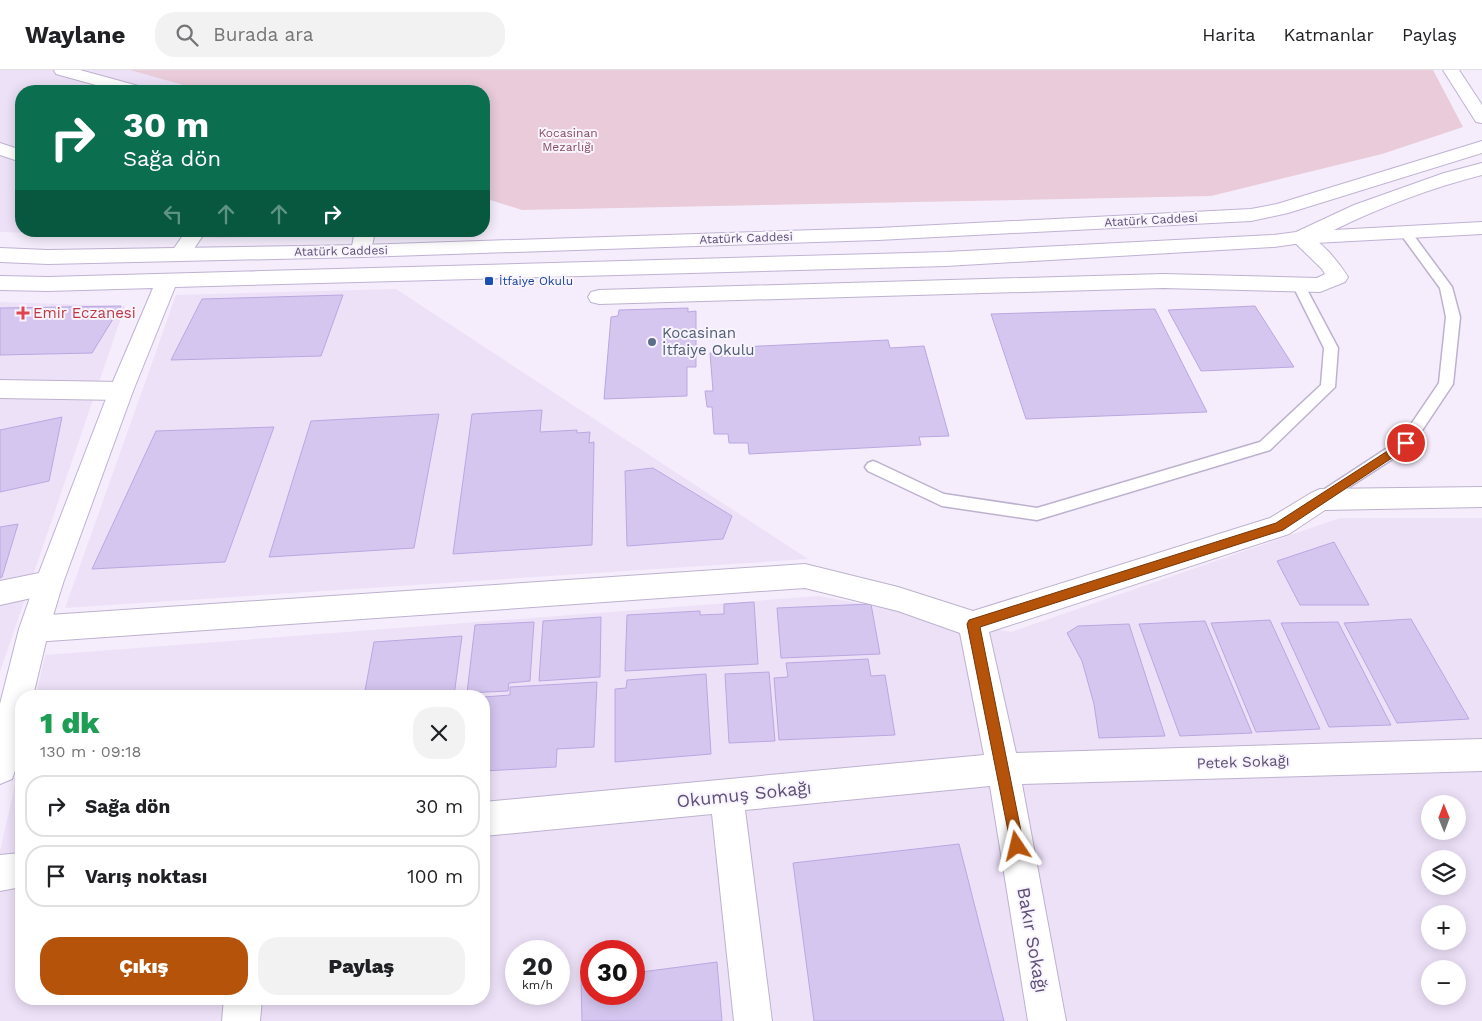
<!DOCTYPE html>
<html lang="tr">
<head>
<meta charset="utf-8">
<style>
  body { margin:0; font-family:"Work Sans",sans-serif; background:#f2f2f2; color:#202124; height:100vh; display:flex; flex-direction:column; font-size:19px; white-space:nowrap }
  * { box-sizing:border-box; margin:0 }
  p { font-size:16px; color:#757577 }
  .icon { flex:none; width:28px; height:28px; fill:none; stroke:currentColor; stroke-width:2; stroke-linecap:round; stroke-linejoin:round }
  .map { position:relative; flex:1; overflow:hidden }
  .details { position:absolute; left:15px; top:620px; width:475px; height:315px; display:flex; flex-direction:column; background:#fff; border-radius:20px; box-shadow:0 2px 12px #0003 }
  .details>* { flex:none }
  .hud { position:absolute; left:15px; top:15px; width:475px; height:152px; border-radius:20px; box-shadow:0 2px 12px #0003; background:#0b6e4f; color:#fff; overflow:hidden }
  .needle { width:32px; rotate:359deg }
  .fabs { position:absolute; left:1421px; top:725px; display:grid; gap:10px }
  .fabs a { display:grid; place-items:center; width:45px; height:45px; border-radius:50%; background:#fff; box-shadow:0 2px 12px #0003; font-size:25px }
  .speed { position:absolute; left:505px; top:870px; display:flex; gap:10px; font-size:25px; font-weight:700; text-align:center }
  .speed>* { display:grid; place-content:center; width:65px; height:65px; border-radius:50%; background:#fff; box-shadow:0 2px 12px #0003; line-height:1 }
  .speed small { font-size:12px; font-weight:400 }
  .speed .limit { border:8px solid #d22; background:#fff; color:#111 }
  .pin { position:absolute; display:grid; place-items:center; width:42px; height:42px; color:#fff; margin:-21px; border:2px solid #fff; border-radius:50%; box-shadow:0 1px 5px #0007 }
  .me { position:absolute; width:55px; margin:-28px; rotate:350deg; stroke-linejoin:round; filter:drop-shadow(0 0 4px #0008) }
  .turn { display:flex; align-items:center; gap:18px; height:105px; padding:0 25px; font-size:22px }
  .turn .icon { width:65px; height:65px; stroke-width:2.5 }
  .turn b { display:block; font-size:35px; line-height:42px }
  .lanes { display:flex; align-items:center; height:48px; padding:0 25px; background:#0003; justify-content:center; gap:25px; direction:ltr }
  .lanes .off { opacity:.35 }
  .round { display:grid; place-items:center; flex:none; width:52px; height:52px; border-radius:20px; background:#f2f2f2 }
  .headline { display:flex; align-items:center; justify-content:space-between; height:85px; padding:0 25px }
  h1 { font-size:30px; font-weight:800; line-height:38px; color:#1e9e55 }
  .button { display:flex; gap:10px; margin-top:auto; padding:10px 25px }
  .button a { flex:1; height:58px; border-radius:20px; background:#b45309; color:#fff; font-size:20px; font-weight:800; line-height:58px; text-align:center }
  .button a+a { background:#f2f2f2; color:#202124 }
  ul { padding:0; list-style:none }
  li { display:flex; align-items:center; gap:15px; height:62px; margin:0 10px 8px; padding:0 15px; border:2px solid #e0e0e0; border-radius:20px }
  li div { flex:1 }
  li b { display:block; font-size:19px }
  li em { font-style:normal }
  header { display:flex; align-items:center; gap:30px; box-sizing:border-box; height:70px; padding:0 25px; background:#fff; border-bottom:1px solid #e0e0e0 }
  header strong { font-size:24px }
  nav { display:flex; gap:28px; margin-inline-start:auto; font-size:18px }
  .search { width:350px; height:45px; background:#f2f2f2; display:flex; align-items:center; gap:12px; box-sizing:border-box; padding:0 18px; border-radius:20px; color:#757577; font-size:19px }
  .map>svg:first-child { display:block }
</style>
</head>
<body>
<header>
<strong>Waylane</strong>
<div class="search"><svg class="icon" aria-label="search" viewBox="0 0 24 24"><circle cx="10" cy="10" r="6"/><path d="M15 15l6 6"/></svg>Burada ara</div>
<nav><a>Harita</a><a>Katmanlar</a><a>Paylaş</a></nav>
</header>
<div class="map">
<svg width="1482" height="951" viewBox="0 0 1482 951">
  <rect width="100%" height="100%" fill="#f5edfc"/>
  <!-- residential -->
  <g fill="#ede1f8" fill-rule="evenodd">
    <polygon points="0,0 130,0 204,21 21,21 21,161 341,161 340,165 218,168 0,162"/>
    <polygon points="396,219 808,489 65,538 176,225"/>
    <polygon points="0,232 125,236 0,602"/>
    <path d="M 1340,448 L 1482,448 L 1482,951 L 0,951 L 0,781 L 21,689 L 21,929 L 484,929 L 484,626 L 36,626 L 45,585 L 819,526 L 1011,562 ZM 1430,734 L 1458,734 L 1458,761 L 1430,761 ZM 1430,789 L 1458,789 L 1458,816 L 1430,816 ZM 1430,844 L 1458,844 L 1458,871 L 1430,871 ZM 516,881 L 559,881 L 559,924 L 516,924 ZM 591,881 L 634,881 L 634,924 L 591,924 ZM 1430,899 L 1458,899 L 1458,926 L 1430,926 Z"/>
  </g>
  <!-- green -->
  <polygon fill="#e9cbd9" points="130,0 1433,0 1463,57 1382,84 1211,126 522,140 484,128 484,21 204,21"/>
  <!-- building -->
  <g fill="#d4c6ef" stroke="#baa7e1">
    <polygon points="343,225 321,286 171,290 202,229"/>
    <polygon points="121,236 92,283 0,285 0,238"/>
    <polygon points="1255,236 1294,297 1201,301 1168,240"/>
    <polygon points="688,238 688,242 696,241 696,297 687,297 687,326 604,329 611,247 618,246 619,240"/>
    <polygon points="1155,239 1207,342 1026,349 991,244"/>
    <polygon points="888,270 890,278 924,276 949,366 919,367 921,375 749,384 748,373 729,373 728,364 714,364 712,337 707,337 705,321 713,321 710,283 740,282 740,277"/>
    <polygon points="542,340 540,362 577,360 577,363 590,362 589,373 594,372 592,475 453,484 472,344"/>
    <polygon points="439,344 414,478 269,487 311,351"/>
    <polygon points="62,347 49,411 0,422 0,360"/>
    <polygon points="274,357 225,492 92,499 156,361"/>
    <polygon points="653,398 732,446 723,469 627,476 625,401"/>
    <polygon points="18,454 2,507 0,508 0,457"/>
    <polygon points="1334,472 1369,535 1300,535 1277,491"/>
    <polygon points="754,532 758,594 625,601 627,545 700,541 700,545 724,544 724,534"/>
    <polygon points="871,534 880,584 781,588 777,538"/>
    <polygon points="601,547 600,607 539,611 543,551"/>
    <polygon points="1411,549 1469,649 1397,653 1344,553"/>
    <polygon points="1270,550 1320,659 1256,662 1211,553"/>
    <polygon points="1205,551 1252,663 1180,666 1139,554"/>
    <polygon points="534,552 530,611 509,613 508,621 467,623 475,555"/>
    <polygon points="1338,552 1391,655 1329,657 1281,553"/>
    <polygon points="1129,554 1165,666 1099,668 1094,634 1082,591 1067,563 1078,556"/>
    <polygon points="462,566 454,626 422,626 423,622 364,626 374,572"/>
    <polygon points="868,589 871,606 885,605 895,665 779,670 774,608 788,607 786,593"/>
    <polygon points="769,602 775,671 729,673 725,604"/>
    <polygon points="706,604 711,684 615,692 615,619 626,618 627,610"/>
    <polygon points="597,612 594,677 557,679 556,697 484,701 484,627 510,625 510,617"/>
    <polygon points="959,774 1004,951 814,951 793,793"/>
    <polygon points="717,892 722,951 582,951 581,910 591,909 591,924 634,924 634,903"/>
  </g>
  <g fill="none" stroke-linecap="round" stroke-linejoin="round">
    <defs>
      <g id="lane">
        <polygon points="1405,158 1409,159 1452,217 1460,247 1453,314 1411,377 1320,436 1314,434 1312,430 1314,426 1401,369 1439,313 1446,247 1440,218 1399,162"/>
        <polygon points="1298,210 1304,214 1338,278 1335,317 1270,380 1037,450 942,436 868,401 865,397 868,393 873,391 878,393 944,424 1037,438 1260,372 1321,315 1324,278 1292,214"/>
      </g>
      <g id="street">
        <polygon points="54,0 80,0 142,17 145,21 118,21 56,4"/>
        <polygon points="0,73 21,80 21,92 0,85"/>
        <polygon points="186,161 206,161 187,189 180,191 173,189 170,184"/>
        <polygon points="355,161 375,161 371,181 368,186 361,187 354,186 351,181"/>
        <path d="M 1300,162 C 1318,166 1338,191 1348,207 L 1345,212 L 1320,222 L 1163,218 L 599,234 L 591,232 L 588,227 L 591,222 L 599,220 L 1163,204 L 1317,208 L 1325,204 L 1322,199 L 1290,168 L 1293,164 Z"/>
        <polygon points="0,310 121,312 129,315 133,321 129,327 121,330 0,328"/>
        <polygon points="1482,417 1482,437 1325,440 1289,464 989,562 1016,683 1482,669 1482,701 1022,714 1066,951 1028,951 990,716 745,740 772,951 734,951 712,744 484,766 484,732 984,685 960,563 898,541 805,518 34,572 24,568 19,559 24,550 34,546 805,494 898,517 973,541 1270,448 1311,423 1320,419"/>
        <polygon points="49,501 59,504 63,513 59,522 0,535 0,511"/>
        <polygon points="21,783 21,817 0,821 0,785"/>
        <polygon points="224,929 262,929 260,951 222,951"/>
      </g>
      <g id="secondary">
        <polygon points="1443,0 1459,0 1482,35 1482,53 1476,52"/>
        <polygon points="1482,71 1482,83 1288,143 1251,151 878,170 361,187 48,194 0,192 0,178 48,180 361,175 878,158 1251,139 1277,134"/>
        <path d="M 1482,93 L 1482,105 C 1431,118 1381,137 1334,160 L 1482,152 L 1482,164 L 1315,173 L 1309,172 L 1274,177 L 946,196 L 175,217 L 133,321 L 63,513 L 49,559 L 33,626 L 21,626 C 21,655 23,682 12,709 L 0,714 L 0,634 L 19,559 L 35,513 L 109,321 L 153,218 L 48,221 L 0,220 L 0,206 L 48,207 L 946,182 L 1274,165 L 1296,162 L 1354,135 L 1444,103 Z"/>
      </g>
    </defs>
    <!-- lane casing -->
    <use href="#lane" stroke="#bdb2ce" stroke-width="3"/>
    <!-- street casing -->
    <use href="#street" stroke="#bdb2ce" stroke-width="2"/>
    <!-- secondary casing -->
    <use href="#secondary" stroke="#bfb2d3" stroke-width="2"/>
    <!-- lane -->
    <use href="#lane" fill="#fff" fill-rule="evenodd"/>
    <!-- street -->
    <use href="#street" fill="#fff" fill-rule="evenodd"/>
    <!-- secondary -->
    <use href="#secondary" fill="#fff" fill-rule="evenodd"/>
  </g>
  <!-- route -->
  <polygon fill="#b45309" stroke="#753606" points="1406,369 1410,370 1411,373 1410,376 1283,460 980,557 1024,776 1022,781 1017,783 1012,781 967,554 969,550 1276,453"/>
  <!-- markers -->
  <rect fill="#1a4fb4" stroke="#f9f3fe" stroke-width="2" x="484" y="206" width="10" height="10" rx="2.5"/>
  <path fill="#e0444e" stroke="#f9f3fe" stroke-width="2" d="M20.5 235.5h5v5h5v5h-5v5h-5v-5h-5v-5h5z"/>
  <circle fill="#5c6f8a" stroke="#f9f3fe" stroke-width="2" cx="652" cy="272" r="5"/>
  <g text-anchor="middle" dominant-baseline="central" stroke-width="4" stroke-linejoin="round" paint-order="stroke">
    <!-- far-park labels -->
    <g font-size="12" fill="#874e62" stroke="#f9f3fe">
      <text x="568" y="63">Kocasinan<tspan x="568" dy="14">Mezarlığı</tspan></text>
    </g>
    <!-- far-street labels -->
    <g font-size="12" fill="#5c5076" stroke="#f9f3fe">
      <text transform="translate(1151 150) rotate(-3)">Atatürk Caddesi</text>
      <text transform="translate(746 168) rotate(-2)">Atatürk Caddesi</text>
      <text transform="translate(341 181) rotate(-1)">Atatürk Caddesi</text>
    </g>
    <!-- far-transit labels -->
    <g font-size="12" fill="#164399" stroke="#f9f3fe" text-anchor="start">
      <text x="499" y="211">İtfaiye Okulu</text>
    </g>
    <!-- health labels -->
    <g font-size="15" fill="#be3a42" stroke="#f9f3fe" text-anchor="start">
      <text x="33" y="243">Emir Eczanesi</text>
    </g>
    <!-- service labels -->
    <g font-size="15" fill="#4e5e75" stroke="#f9f3fe" text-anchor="start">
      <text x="662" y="263">Kocasinan<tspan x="662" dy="17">İtfaiye Okulu</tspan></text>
    </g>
    <!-- street labels -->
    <g font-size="15" fill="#5c5076" stroke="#f9f3fe">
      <text transform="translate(1243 692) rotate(-2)">Petek Sokağı</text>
    </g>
    <!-- near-street labels -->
    <g font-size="18" fill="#5c5076" stroke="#f9f3fe">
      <text transform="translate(744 724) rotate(-6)">Okumuş Sokağı</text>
      <text transform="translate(1033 870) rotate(80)">Bakır Sokağı</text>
    </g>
  </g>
</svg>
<div class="fabs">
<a><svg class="needle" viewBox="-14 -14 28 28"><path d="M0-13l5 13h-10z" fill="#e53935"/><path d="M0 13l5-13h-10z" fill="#757577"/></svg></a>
<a><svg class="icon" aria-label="layers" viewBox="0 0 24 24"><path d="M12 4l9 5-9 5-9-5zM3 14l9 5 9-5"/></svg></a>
<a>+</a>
<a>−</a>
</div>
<div class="speed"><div>20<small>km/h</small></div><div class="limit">30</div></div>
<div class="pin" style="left:1406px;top:373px;background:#d93025"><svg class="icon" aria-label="arrive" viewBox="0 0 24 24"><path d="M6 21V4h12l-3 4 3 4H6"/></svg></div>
<svg class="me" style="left:1017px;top:776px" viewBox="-20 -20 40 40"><path d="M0-17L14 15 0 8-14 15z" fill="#b45309" stroke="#fff" stroke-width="4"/></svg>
<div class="hud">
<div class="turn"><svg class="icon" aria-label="right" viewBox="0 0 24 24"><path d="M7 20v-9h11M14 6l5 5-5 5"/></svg><div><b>30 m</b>Sağa dön</div></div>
<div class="lanes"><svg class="icon off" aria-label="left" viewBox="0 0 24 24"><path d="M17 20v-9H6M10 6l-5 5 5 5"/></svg><svg class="icon off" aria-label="ahead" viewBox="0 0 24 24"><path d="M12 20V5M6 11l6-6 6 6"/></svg><svg class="icon off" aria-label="ahead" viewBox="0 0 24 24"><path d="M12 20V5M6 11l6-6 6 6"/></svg><svg class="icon" aria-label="right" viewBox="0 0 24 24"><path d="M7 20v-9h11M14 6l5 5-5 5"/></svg></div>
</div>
<section class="details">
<div class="headline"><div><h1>1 dk</h1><p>130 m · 09:18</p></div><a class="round"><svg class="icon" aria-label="close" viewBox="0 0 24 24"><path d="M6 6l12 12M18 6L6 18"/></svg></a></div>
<ul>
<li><svg class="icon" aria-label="right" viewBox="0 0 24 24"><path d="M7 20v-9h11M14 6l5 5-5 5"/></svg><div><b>Sağa dön</b></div><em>30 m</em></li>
<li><svg class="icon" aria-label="arrive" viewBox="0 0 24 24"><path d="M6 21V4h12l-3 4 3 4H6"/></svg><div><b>Varış noktası</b></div><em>100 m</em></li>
</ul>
<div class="button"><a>Çıkış</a><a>Paylaş</a></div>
</section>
</div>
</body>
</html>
